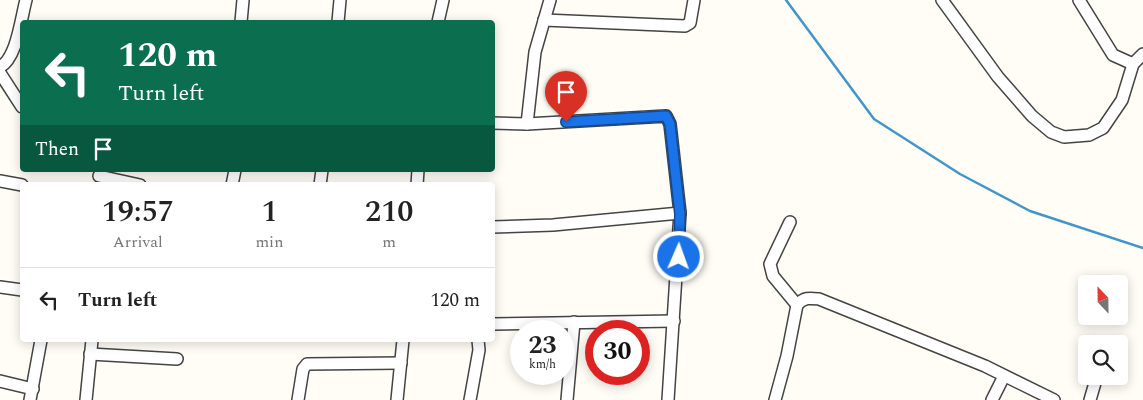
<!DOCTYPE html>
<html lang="en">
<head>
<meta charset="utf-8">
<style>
  body { margin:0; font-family:Spectral,serif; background:#f6f6f6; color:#222; height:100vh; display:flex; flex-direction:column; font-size:19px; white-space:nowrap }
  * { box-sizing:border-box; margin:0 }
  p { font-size:16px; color:#767676 }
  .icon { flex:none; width:28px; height:28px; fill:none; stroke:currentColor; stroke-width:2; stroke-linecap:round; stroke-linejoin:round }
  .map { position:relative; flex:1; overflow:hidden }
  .details { position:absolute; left:20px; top:182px; width:475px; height:160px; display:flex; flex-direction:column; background:#fff; border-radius:5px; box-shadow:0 2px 12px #0003 }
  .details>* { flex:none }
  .banner { position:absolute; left:20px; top:20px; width:475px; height:152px; border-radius:5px; box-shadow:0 2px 12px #0003; background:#0b6e4f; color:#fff; overflow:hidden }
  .needle { width:32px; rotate:338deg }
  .controls { position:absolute; left:1078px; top:275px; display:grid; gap:10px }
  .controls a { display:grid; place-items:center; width:50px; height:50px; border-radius:5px; background:#fff; box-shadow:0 2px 12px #0003; font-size:25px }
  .speed { position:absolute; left:510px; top:320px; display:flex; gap:10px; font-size:25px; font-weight:700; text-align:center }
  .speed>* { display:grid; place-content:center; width:65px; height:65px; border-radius:50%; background:#fff; box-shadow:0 2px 12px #0003; line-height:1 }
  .speed small { font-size:12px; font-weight:400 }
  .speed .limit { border:8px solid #d22; background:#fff; color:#111 }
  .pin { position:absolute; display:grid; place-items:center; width:42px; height:42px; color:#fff; margin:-51px -21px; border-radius:50% 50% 50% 0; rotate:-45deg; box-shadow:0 0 5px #0007 }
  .pin .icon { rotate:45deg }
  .me { position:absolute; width:55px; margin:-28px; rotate:2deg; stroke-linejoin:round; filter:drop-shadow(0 0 4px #0008) }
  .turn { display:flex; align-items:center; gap:18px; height:105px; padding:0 15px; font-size:22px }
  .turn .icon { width:65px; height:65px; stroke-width:2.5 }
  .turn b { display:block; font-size:35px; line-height:42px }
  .then { display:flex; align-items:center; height:48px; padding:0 15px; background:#0003; gap:10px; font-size:19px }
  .eta { display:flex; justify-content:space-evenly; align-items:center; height:85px; text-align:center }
  .eta b { font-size:30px; font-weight:600; line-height:35px }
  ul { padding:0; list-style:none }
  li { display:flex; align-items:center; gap:15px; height:65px; padding:0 15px; border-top:1px solid #e0e0e0 }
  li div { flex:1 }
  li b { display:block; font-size:19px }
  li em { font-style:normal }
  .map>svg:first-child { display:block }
</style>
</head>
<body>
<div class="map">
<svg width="1143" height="400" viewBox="0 0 1143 400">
  <rect width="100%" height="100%" fill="#fffdf5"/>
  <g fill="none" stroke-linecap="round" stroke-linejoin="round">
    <!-- stream -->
    <polyline stroke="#3f96cf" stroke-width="2.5" points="786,0 874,119 960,174 1030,211 1143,248"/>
    <defs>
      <g id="minor">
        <polyline points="942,0 998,77 1032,116 1051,132 1064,137 1089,135 1103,128 1122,100 1133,64 1143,54"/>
        <polyline points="1079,0 1113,55 1133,64"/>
        <polyline points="544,20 685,26 690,23 694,0"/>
        <polyline points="241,22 243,0"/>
        <polyline points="338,22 340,0"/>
        <polyline points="438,22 443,0"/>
        <path d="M 0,67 C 17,58 21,18 26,0"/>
        <polyline points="0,73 22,107"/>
        <polyline points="492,123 527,124 666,116 670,124 680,213 668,400"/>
        <polyline points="527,124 535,52 550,0"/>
        <polyline points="99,176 140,185"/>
        <polyline points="0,181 22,185"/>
        <polyline points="232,185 235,170"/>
        <polyline points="320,185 322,170"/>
        <polyline points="417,185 418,170"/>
        <polyline points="790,222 770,264 773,276 797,305"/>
        <polyline points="492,227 553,225 680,213"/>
        <polyline points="0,287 22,290"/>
        <polyline points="492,324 674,321"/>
        <polyline points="90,354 177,359"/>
        <polyline points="0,381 33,389"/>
        <polyline points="30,400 41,340"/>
        <polyline points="86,400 92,340"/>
        <polyline points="298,400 303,369 307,364 401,363"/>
        <polyline points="397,400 403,340"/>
        <polyline points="470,400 479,350 478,340"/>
        <polyline points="567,400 574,322"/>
        <path d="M 775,400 L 787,356 L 797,305 C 804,297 810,298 819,299 L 985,366 L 1054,400"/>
        <polyline points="992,400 1004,376"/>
        <polyline points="1090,400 1097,376"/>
      </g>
    </defs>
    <!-- minor casing -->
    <use href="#minor" stroke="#444" stroke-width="14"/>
    <!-- minor -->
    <use href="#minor" stroke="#fff" stroke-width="11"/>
  </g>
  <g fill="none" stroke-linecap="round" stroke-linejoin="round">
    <defs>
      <polyline id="route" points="566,122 666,116 670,124 680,214 679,257"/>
    </defs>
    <!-- route casing -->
    <use href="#route" stroke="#114b97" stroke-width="12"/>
    <!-- route -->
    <use href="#route" stroke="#1a73e8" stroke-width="9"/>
  </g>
</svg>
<div class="controls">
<a><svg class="needle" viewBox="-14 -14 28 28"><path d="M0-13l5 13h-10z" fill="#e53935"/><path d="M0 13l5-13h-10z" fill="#767676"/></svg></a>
<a><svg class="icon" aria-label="search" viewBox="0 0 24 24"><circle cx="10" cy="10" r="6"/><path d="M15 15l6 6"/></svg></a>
</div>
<div class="speed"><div>23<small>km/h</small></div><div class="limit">30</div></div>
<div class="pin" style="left:566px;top:122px;background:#d93025"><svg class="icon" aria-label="arrive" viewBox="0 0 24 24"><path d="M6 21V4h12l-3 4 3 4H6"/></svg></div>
<svg class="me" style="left:679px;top:257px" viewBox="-20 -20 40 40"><circle r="17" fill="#1a73e8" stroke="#fff" stroke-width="3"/><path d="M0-11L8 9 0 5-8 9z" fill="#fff"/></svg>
<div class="banner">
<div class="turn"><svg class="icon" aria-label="left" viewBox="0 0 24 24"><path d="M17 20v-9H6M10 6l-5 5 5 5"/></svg><div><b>120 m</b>Turn left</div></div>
<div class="then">Then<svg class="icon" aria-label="arrive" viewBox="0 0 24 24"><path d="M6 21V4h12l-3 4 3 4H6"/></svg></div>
</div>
<section class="details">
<div class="eta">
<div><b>19:57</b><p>Arrival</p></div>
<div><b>1</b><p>min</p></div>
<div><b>210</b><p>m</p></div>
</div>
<ul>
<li><svg class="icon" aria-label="left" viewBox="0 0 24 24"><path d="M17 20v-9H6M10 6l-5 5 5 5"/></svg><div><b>Turn left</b></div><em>120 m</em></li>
</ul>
</section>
</div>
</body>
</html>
